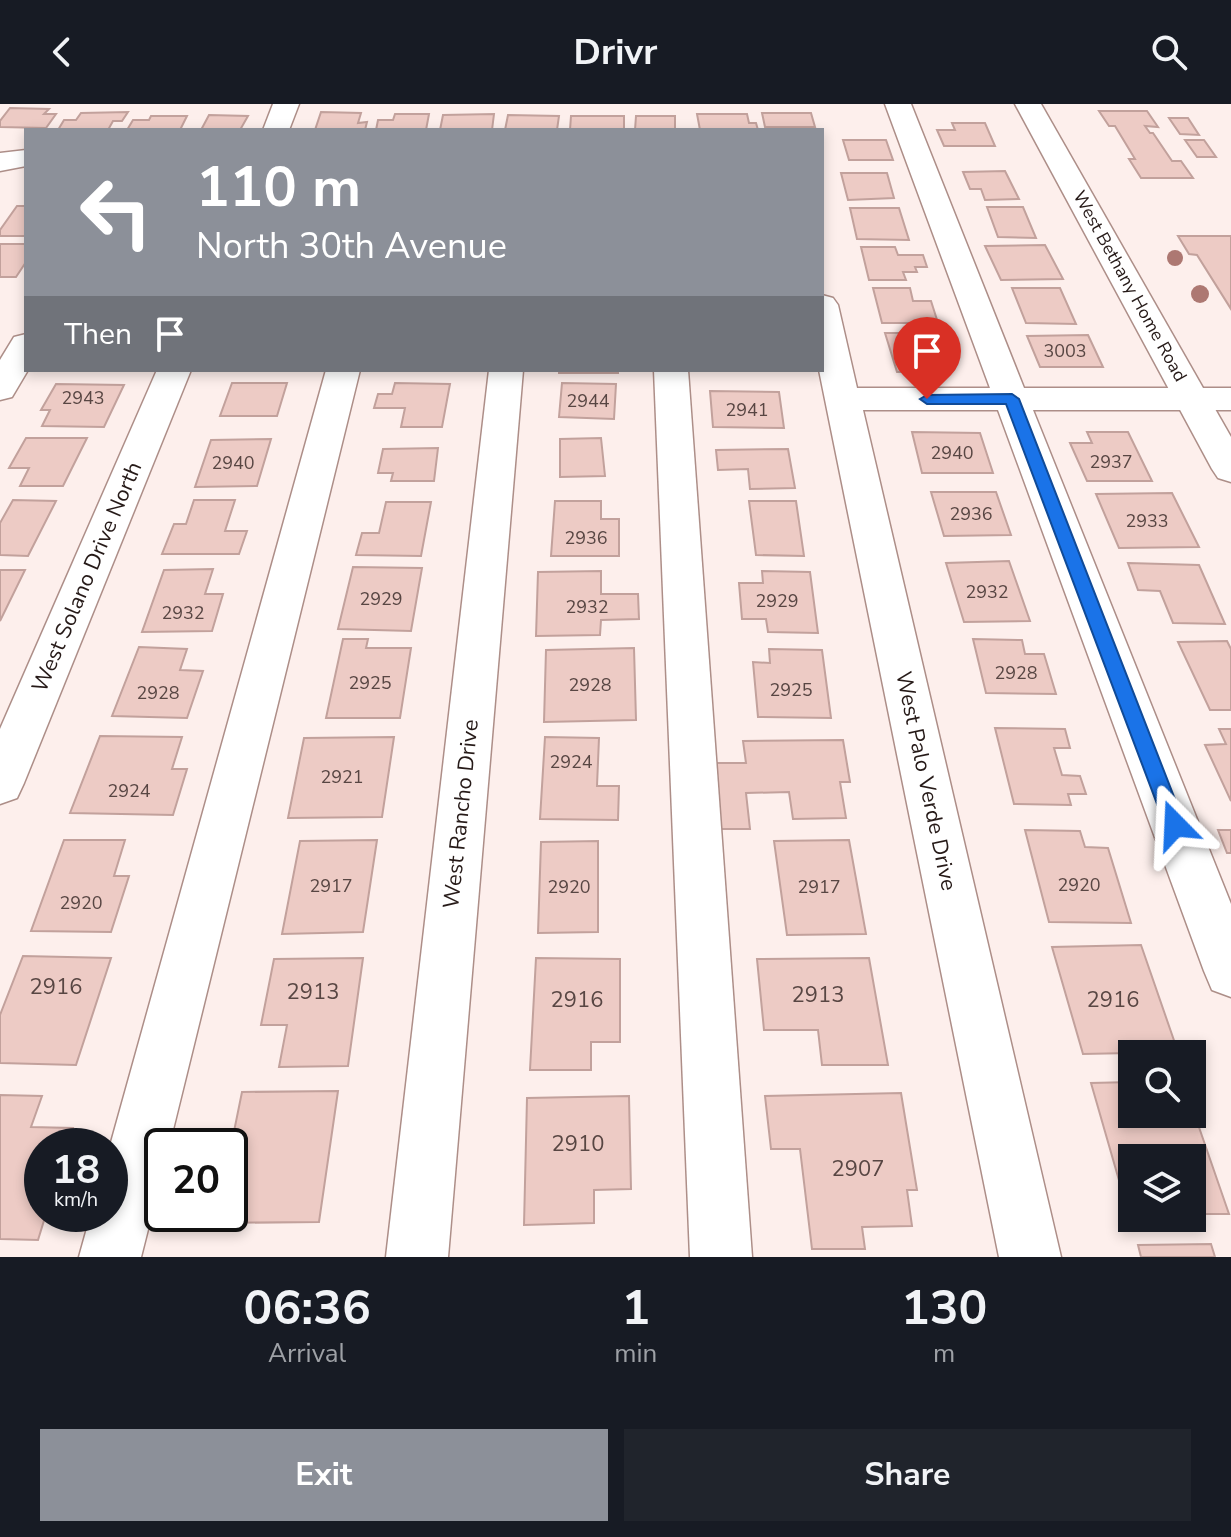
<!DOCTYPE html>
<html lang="en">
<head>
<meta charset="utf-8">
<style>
  body { margin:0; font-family:"Nunito Sans",sans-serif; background:#20242c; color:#f1f3f6; height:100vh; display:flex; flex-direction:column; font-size:30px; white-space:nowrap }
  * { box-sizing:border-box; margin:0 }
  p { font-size:26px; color:#9ea1a6 }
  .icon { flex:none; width:44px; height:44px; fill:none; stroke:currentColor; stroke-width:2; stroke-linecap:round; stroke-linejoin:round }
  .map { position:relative; height:1153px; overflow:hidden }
  .side { display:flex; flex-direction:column; background:#171b24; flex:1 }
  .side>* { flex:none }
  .top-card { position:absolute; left:24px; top:24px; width:800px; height:244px; border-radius:0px; box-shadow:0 4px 12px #0003; background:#8c9099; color:#fff; overflow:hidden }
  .tools { position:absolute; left:1118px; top:936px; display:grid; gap:16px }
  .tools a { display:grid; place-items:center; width:88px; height:88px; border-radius:0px; background:#171b24; box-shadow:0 4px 12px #0003; font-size:40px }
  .speed { position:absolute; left:24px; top:1024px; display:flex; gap:16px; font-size:40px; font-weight:700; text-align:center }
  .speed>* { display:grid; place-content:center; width:104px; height:104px; border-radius:50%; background:#171b24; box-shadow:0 4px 12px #0003; line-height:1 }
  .speed small { font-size:20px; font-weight:400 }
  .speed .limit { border:4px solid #111; border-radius:12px; background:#fff; color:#111 }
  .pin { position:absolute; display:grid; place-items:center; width:68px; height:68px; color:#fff; margin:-82px -34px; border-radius:50% 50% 50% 0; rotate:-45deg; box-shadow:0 0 8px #0007 }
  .pin .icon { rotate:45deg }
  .me { position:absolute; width:88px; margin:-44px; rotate:339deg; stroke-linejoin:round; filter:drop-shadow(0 0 6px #0008) }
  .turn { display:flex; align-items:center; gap:28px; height:168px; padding:0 40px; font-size:36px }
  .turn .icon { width:104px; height:104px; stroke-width:2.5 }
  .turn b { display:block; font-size:56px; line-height:68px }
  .then { display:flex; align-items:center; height:76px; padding:0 40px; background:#0003; gap:16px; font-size:30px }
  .eta { display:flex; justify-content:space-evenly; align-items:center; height:136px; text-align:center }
  .eta b { font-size:48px; font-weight:700; line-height:56px }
  .primary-button { display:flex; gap:16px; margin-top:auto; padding:16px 40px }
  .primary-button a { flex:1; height:92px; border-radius:0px; background:#8c9099; color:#fff; font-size:32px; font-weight:700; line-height:92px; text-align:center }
  .primary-button a+a { background:#20242c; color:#f1f3f6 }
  header { display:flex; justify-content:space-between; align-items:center; height:104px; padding:0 40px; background:#171b24; font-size:36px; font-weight:700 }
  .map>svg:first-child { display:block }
</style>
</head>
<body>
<header><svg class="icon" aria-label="back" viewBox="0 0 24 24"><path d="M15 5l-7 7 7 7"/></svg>Drivr<svg class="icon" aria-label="search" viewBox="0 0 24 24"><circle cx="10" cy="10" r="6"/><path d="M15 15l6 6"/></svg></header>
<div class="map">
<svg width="1231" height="1153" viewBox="0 0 1231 1153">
  <rect width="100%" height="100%" fill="#fdefec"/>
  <!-- building -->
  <g fill="#edcbc5" stroke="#c2a19c" stroke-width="2">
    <polygon points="10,4 49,5 44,10 56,10 46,24 0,23 0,17"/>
    <polygon points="1099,7 1147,7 1158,23 1145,22 1150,29 1153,29 1172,57 1181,57 1193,74 1141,74 1129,55 1135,55 1115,22 1109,22"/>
    <polygon points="128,8 122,17 113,17 108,26 58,26 64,16 76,16 81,9"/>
    <polygon points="321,8 361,9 358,19 367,18 365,26 315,26"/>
    <polygon points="762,9 811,9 815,23 765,23"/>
    <polygon points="395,10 429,10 426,26 376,26 378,16 393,16"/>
    <polygon points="494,10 492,26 440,26 443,11"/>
    <polygon points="697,10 747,10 749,19 756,19 758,26 700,26"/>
    <polygon points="209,11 248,12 240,26 201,26"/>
    <polygon points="508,11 559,12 557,26 505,26"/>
    <polygon points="151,12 187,12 180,26 127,26 133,16 149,16"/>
    <polygon points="571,12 624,12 624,26 570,26"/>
    <polygon points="636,12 675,12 675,26 635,26"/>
    <polygon points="1169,14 1188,14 1199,31 1180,30"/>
    <polygon points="952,19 985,19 995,42 944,42 937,26 955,26"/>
    <polygon points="843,36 886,36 893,56 849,56"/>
    <polygon points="1185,36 1204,36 1216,53 1197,53"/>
    <polygon points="1005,67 1019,95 985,96 981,85 970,85 963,68"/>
    <polygon points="841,69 887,69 894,94 848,96"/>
    <polygon points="17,102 26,102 26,132 0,132 0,126"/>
    <polygon points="987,103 1023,103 1036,134 998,133"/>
    <polygon points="850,104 899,104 909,136 857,135"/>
    <polygon points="1178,132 1231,132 1231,205 1197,151 1189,150"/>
    <polygon points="0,140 26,140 26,158 16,173 0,173"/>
    <polygon points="1045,141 1063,175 1001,176 985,142"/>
    <polygon points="861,143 895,143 898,151 923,151 927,163 915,163 917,168 903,168 906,176 869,176"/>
    <polygon points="873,184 910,184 913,197 931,197 938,219 882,219"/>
    <polygon points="1012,184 1060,184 1076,220 1026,219"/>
    <polygon points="885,229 923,229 926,240 939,240 948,267 897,268"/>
    <polygon points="1088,231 1103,263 1040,263 1027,232"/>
    <rect x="559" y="266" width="59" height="3"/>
    <polygon points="232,279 287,279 277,312 220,312"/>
    <polygon points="395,279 450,280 442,323 401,323 405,304 374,304 378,290 392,290"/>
    <polygon points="562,279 616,280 614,315 559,313"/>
    <polygon points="56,280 124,281 104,323 42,322 50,306 41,306"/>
    <polygon points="710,287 779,288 784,324 713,323"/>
    <polygon points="912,328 980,329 993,369 922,369"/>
    <polygon points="1087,328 1128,328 1152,377 1087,377 1070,339 1092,339"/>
    <polygon points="26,334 87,334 63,382 20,382 29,364 9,364"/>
    <polygon points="601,334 605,372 560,373 560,335"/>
    <polygon points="271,335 257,382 195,383 211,336"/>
    <polygon points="438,344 434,377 391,377 393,369 378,369 383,345"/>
    <polygon points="788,345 795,384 750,385 748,365 718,366 716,346"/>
    <polygon points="931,388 996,388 1011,431 944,432"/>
    <polygon points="1172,389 1199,443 1119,444 1096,390"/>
    <polygon points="13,396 56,397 28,452 0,451 0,419"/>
    <polygon points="194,396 235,396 225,427 247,427 239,450 162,450 174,420 186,420"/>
    <polygon points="555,397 601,397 601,415 619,415 619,452 551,452"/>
    <polygon points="749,397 796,397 804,452 756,451"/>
    <polygon points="386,398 431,398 421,452 356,451 362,429 379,429"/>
    <polygon points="1009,457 1030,517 964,518 946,459"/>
    <polygon points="1128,459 1199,461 1225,520 1173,519 1160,487 1138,486"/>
    <polygon points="353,463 422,464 411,527 338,525"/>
    <polygon points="213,465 205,490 223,490 212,527 142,528 164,466"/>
    <polygon points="0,466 25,466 0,517"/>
    <polygon points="601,467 601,490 638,490 639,515 601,516 600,531 536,532 538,468"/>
    <polygon points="762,467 810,468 818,529 768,528 766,515 742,515 739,479 763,479"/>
    <polygon points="343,535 368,535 366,544 411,544 400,614 326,614"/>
    <polygon points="973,535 1022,536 1025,550 1044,550 1056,590 986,589"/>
    <polygon points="1227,537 1231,545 1231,606 1210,606 1178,538"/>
    <polygon points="139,543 187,545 180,566 203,567 187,614 112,612"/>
    <polygon points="634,544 636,616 544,618 546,546"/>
    <polygon points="769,545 822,546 831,614 758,613 753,558 770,559"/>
    <polygon points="995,624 1065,625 1070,644 1054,644 1062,671 1080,672 1086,690 1068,690 1071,701 1014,700"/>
    <polygon points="1219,625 1231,625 1231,697 1205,641 1226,640"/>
    <polygon points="100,632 182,633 172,665 187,665 173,711 70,709"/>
    <polygon points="394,633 382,713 288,714 304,634"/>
    <polygon points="545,633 599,634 597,682 619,682 618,716 540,715"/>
    <polygon points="843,636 850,678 840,678 846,714 793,715 789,688 746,689 750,725 713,725 707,659 746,659 743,637"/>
    <polygon points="1025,726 1080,727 1085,743 1108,744 1131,819 1049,818"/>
    <polygon points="1218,726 1231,726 1231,749 1227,749"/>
    <polygon points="64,736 125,736 114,772 129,772 111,828 31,827"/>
    <polygon points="377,736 363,828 282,830 300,737"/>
    <polygon points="849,736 866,830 787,831 774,737"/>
    <polygon points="598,737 598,828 538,829 541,738"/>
    <polygon points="1141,841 1178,948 1083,950 1052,843"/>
    <polygon points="23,852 111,854 76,961 0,959 0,911"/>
    <polygon points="363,854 348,962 279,963 287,921 261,921 274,855"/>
    <polygon points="536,854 620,855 620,938 591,938 591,966 530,966"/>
    <polygon points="869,854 888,961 822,961 818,926 764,926 757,855"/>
    <polygon points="1132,978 1132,1010 1192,1010 1192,1003 1229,1110 1192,1110 1192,1054 1132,1054 1132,1111 1129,1111 1091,979"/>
    <polygon points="338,987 319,1118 215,1119 217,1110 230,1110 230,1047 242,988"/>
    <polygon points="901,989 917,1086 907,1086 912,1122 862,1123 865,1145 812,1145 800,1045 771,1045 765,992"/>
    <polygon points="0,991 42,992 31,1023 73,1024 68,1042 42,1042 42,1110 46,1110 38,1136 0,1135"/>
    <polygon points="629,992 631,1085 594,1086 594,1119 524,1121 527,994"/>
    <polygon points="1211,1140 1215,1153 1141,1153 1138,1141"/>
  </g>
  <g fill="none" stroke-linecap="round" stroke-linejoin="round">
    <defs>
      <g id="minor">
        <polygon points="273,0 299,0 289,26 263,26"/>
        <polygon points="885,0 911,0 1024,284 1231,284 1231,306 1033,306 1231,800 1231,893 1212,886 1204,867 998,306 863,306 1061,1153 999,1153 819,266 822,266 822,191 833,194 838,201 857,284 990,284"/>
        <polygon points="26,46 26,62 0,67 0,49"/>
        <polygon points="26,230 28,266 12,293 0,296 0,256 14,233"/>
        <polygon points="157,266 191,266 24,679 17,694 0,700 0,625"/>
        <polygon points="326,266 360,266 169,1042 162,1042 162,1070 141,1153 79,1153 91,1110 110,1110 110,1042"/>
        <polygon points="489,266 523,266 448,1153 386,1153"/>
        <polygon points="654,266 688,266 752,1153 690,1153"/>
      </g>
      <polygon id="major" points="1015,0 1041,0 1231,333 1231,378 1218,374 1212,365"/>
    </defs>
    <!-- minor casing -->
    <use href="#minor" stroke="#ad8e88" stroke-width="3"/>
    <!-- major casing -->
    <use href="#major" stroke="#ad8e88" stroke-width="3"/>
    <!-- minor -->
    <use href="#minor" fill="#fff" fill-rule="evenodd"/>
    <!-- major -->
    <use href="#major" fill="#fff" fill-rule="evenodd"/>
  </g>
  <!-- trees -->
  <g fill="#ad7872">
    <circle cx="1175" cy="154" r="8"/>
    <circle cx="1200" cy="190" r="9"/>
  </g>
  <!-- route -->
  <polygon fill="#1a73e8" stroke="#114b97" stroke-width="2" points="1012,290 1019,295 1185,721 1182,727 1175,730 1168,727 1165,721 1006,300 927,300 920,295 927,291"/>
  <g text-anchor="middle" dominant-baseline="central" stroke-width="7" stroke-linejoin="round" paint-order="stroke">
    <!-- far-street labels -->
    <g font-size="18" fill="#261a18" stroke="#fff">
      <text transform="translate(1130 182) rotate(61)">West Bethany Home Road</text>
    </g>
    <!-- number labels -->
    <g font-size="18" fill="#584643">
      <text x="1065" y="247">3003</text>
      <text x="83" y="294">2943</text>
      <text x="588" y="297">2944</text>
      <text x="747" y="306">2941</text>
      <text x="952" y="349">2940</text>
      <text x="1111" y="358">2937</text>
      <text x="233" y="359">2940</text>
      <text x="971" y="410">2936</text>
      <text x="1147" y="417">2933</text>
      <text x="586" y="434">2936</text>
      <text x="987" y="488">2932</text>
      <text x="381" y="495">2929</text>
      <text x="777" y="497">2929</text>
      <text x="587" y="503">2932</text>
      <text x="183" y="509">2932</text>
      <text x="1016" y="569">2928</text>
      <text x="370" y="579">2925</text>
      <text x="590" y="581">2928</text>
      <text x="791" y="586">2925</text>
      <text x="158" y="589">2928</text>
      <text x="571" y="658">2924</text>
      <text x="342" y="673">2921</text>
      <text x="129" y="687">2924</text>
      <text x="1079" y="781">2920</text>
      <text x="331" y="782">2917</text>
      <text x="569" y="783">2920</text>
      <text x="819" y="783">2917</text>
      <text x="81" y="799">2920</text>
    </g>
    <!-- street labels -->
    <g font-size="22" fill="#261a18" stroke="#fff">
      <text transform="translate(87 473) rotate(-67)">West Solano Drive North</text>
      <text transform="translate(926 677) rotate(78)">West Palo Verde Drive</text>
      <text transform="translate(461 710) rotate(-84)">West Rancho Drive</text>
    </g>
    <!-- near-number labels -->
    <g font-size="22" fill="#584643">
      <text x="56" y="883">2916</text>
      <text x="313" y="888">2913</text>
      <text x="818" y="891">2913</text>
      <text x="577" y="896">2916</text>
      <text x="1113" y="896">2916</text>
      <text x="578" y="1040">2910</text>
      <text x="858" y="1065">2907</text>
    </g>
  </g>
</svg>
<div class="tools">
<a><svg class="icon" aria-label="search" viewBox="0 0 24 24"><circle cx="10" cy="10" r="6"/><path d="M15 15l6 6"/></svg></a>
<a><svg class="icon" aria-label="layers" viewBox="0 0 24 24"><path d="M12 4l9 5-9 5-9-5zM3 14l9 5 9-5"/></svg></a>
</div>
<div class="speed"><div>18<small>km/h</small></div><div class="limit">20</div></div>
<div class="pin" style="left:927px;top:295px;background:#d93025"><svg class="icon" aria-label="arrive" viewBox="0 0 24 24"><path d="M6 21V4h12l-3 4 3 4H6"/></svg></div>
<svg class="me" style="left:1175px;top:721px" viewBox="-20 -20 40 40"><path d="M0-17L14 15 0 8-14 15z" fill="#1a73e8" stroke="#fff" stroke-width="4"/></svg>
<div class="top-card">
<div class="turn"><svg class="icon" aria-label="left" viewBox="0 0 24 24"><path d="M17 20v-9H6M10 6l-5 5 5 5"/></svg><div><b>110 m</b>North 30th Avenue</div></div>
<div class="then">Then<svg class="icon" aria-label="arrive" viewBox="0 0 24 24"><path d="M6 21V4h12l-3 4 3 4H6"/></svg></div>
</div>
</div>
<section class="side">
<div class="eta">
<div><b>06:36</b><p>Arrival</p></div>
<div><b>1</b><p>min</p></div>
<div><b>130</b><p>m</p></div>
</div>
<div class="primary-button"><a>Exit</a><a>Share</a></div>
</section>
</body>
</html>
